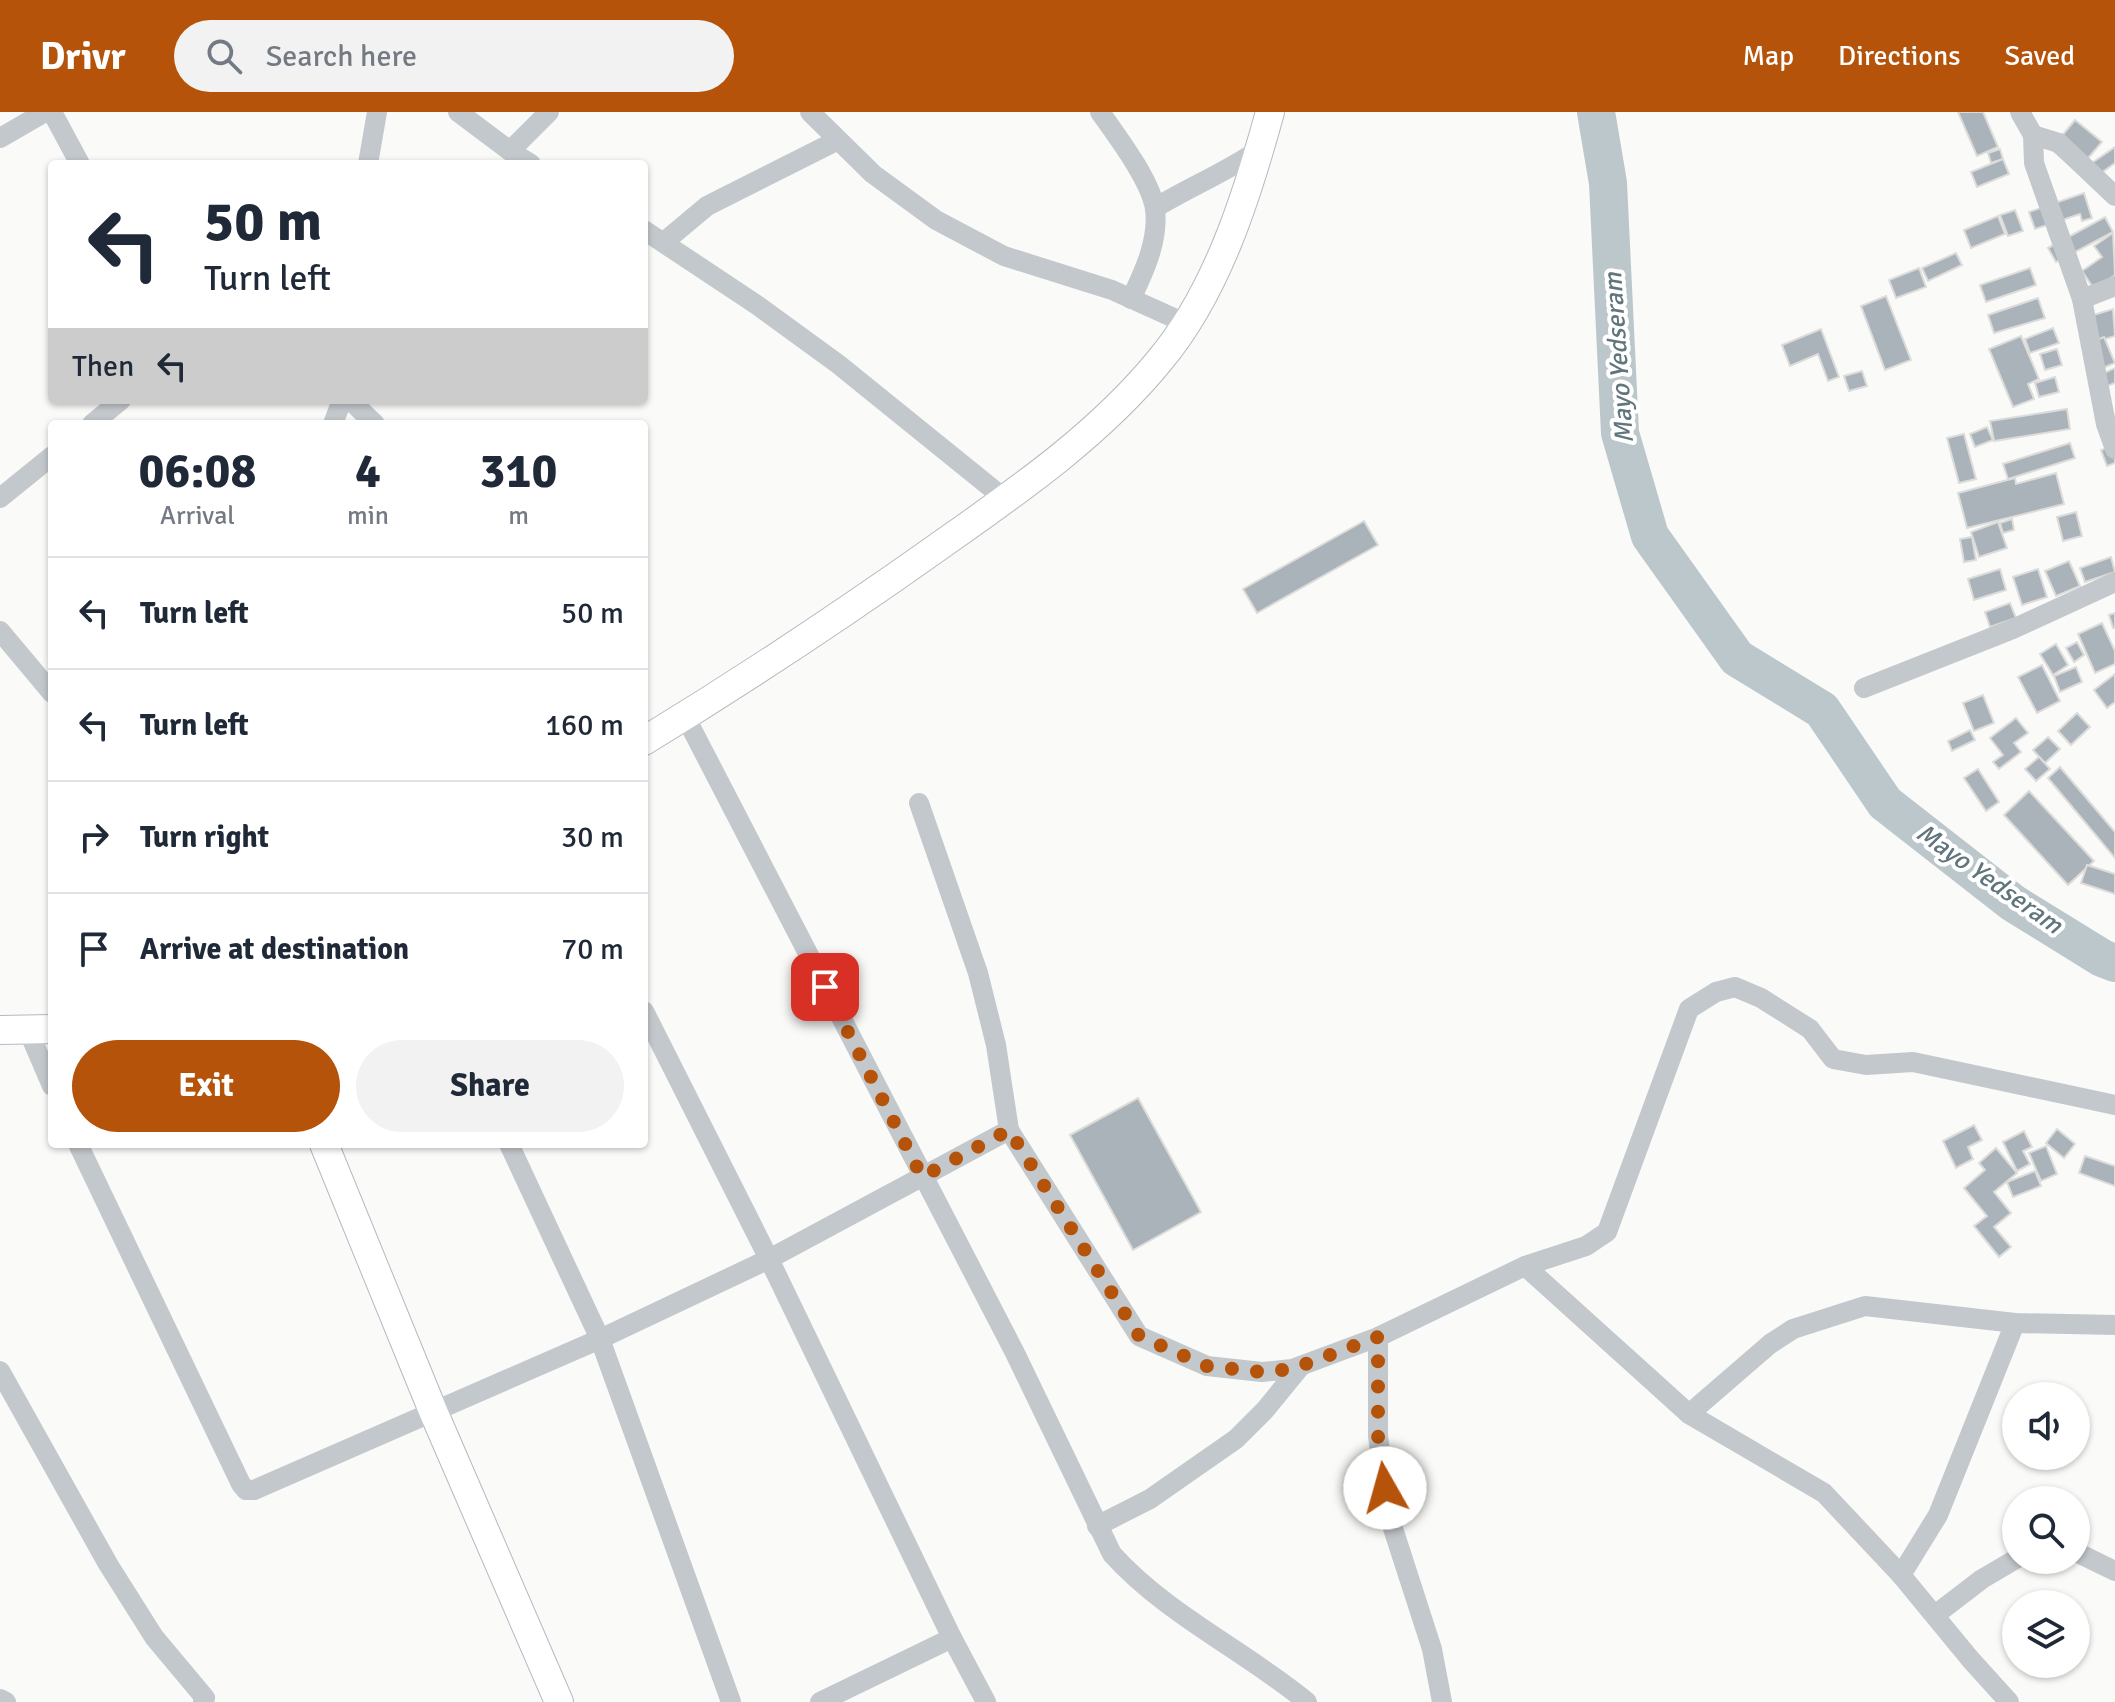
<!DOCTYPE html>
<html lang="en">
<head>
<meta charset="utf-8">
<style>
  body { margin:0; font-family:Signika,sans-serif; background:#f2f2f3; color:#1f2937; height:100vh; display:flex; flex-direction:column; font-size:30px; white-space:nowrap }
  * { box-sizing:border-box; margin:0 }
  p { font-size:26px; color:#747a83 }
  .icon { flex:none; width:44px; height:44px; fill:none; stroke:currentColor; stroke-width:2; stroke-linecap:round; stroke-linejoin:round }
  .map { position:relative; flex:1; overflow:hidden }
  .drawer { position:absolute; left:48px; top:308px; width:600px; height:728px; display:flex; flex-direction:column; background:#fff; border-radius:8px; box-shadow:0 2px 6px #0004 }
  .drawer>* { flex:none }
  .guide { position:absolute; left:48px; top:48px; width:600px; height:244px; border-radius:8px; box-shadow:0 2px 6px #0004; background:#fff; color:#1f2937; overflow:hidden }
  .buttons { position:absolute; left:2002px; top:1270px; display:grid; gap:16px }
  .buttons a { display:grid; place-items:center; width:88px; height:88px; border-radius:50%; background:#fff; box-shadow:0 2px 6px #0004; font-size:40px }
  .pin { position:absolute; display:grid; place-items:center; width:68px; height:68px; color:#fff; margin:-34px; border-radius:16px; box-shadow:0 4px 12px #0006 }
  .me { position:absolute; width:88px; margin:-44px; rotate:353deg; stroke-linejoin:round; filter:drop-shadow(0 0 6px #0008) }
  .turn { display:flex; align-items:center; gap:28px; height:168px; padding:0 24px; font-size:36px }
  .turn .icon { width:104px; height:104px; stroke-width:2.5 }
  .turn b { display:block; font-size:56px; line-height:68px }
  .then { display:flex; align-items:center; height:76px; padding:0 24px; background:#0003; gap:16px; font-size:30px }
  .eta { display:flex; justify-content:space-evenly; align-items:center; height:136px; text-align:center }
  .eta b { font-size:48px; font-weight:800; line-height:56px }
  .action { display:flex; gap:16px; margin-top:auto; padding:16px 24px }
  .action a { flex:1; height:92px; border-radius:48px; background:#b45309; color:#fff; font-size:32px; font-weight:800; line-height:92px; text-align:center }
  .action a+a { background:#f2f2f3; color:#1f2937 }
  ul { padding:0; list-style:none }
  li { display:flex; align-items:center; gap:24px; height:112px; padding:0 24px; border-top:2px solid #e0e1e3 }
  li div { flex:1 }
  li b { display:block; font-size:30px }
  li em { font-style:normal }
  header { display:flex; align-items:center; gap:48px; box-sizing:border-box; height:112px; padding:0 40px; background:#b45309; color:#fff }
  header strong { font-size:38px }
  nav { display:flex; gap:44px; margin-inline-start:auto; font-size:28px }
  .search { width:560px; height:72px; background:#f2f2f3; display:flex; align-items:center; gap:20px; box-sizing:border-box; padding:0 28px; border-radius:44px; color:#747a83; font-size:30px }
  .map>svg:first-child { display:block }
</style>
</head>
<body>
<header>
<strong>Drivr</strong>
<div class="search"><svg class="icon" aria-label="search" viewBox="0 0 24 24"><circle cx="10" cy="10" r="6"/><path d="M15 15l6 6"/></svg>Search here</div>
<nav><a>Map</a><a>Directions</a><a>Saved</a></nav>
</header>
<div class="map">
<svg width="2115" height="1590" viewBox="0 0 2115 1590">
  <rect width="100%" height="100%" fill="#fafaf8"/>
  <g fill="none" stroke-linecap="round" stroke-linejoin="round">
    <!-- river -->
    <polyline stroke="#bbc7cb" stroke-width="38" points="1596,0 1608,71 1620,321 1650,424 1737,546 1822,598 1885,691 2013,791 2102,846 2115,851"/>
  </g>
  <!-- building -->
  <g fill="#aab3b9" stroke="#dcdcda" stroke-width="2">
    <polygon points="1958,0 1983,0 1998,35 1977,44"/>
    <polygon points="2075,8 2102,30 2077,59 2051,37"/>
    <polygon points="2115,35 2115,51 2094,66 2086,55"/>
    <polygon points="2000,37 2003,47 1991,51 1988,41"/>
    <polygon points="2003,47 2009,62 1977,75 1971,60"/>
    <polygon points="2084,81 2092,106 2082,109 2080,102 2035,117 2029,100"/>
    <polygon points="2015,98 2023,119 2008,124 2000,103"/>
    <polygon points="1998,104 2005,122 1971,136 1964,118"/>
    <polygon points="2105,105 2113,120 2056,150 2048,136"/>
    <polygon points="2113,121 2115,163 2094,177 2082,159 2102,145 2094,134"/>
    <polygon points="1956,141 1962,153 1928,169 1922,156"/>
    <polygon points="1919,156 1926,175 1896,186 1889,168"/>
    <polygon points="2030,156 2036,173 1986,190 1980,173"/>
    <polygon points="1886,184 1911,248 1885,258 1861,194"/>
    <polygon points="2038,186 2045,206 1994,221 1988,203"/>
    <polygon points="2113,197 2115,224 2085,233 2077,208"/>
    <polygon points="2053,216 2059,231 2030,241 2025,227"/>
    <polygon points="1821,217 1839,265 1828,269 1818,242 1790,254 1782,233"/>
    <polygon points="2021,224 2039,267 2028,272 2034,287 2013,295 1989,237"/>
    <polygon points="2104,225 2115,251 2093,260 2082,234"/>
    <polygon points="2057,237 2062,253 2045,258 2040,242"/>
    <polygon points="2115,256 2115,271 2105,275 2100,263"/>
    <polygon points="1862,259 1867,274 1849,279 1844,264"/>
    <polygon points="2055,265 2059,280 2039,285 2035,271"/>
    <polygon points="2067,297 2070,317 1994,329 1990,309"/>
    <polygon points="1987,315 1993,328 1975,335 1970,322"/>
    <polygon points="1964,322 1976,367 1959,371 1947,326"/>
    <polygon points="2070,331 2075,346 2008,367 2003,352"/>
    <polygon points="2115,333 2115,351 2107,354 2101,338"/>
    <polygon points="2056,361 2064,392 1967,416 1958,381 2015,366 2016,372"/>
    <polygon points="2076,400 2082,424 2063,429 2057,405"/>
    <polygon points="2012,407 2014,418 2003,421 2000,411"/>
    <polygon points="1364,409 1378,433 1257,501 1243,477"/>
    <polygon points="1998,410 2007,436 1979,445 1971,420"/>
    <polygon points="1972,425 1976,448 1964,450 1960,427"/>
    <polygon points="2111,445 2115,460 2085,470 2080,456"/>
    <polygon points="2069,449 2080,474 2056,484 2045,459"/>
    <polygon points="2000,457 2006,478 1974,488 1968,467"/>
    <polygon points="2038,457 2047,485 2022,493 2013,465"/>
    <polygon points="2010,491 2016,506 1990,515 1985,500"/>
    <polygon points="2115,501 2115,516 2113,516 2109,503"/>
    <polygon points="2102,511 2115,539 2115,552 2095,561 2078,522"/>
    <polygon points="2077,530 2084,543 2074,550 2066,536"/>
    <polygon points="2056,532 2068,553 2053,563 2040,542"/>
    <polygon points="2042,553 2060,589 2037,601 2018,565"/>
    <polygon points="2076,555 2082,570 2060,580 2054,564"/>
    <polygon points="2115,562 2115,590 2107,596 2094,578"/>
    <polygon points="1983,583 1994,611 1974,619 1963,591"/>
    <polygon points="2077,601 2090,615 2071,633 2058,619"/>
    <polygon points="2016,606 2028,621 2014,631 2021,640 1999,657 1993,650 2003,643 1990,626"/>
    <polygon points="1970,618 1975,628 1952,639 1948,629"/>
    <polygon points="2048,625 2060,637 2045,651 2033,638"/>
    <polygon points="2039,645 2050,657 2036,669 2025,657"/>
    <polygon points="2060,655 2115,720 2115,746 2048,666"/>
    <polygon points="1978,657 1999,690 1986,699 1964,666"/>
    <polygon points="2029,679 2094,749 2068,773 2004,703"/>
    <polygon points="2087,753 2115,762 2115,782 2081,771"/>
    <polygon points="1138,986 1201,1100 1133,1138 1070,1023"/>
    <polygon points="1974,1013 1982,1028 1968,1035 1973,1047 1956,1056 1943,1029"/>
    <polygon points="2057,1017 2075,1032 2064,1046 2046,1031"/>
    <polygon points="2024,1019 2032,1035 2023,1039 2030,1052 2017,1059 2003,1030"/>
    <polygon points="2046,1034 2057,1062 2041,1069 2029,1041"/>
    <polygon points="1996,1036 2017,1061 1994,1080 2011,1101 1994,1115 2011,1135 1999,1145 1974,1114 1987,1104 1964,1076 1985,1058 1979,1051"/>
    <polygon points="2085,1044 2115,1054 2115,1074 2079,1061"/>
    <polygon points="2035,1059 2041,1074 2013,1085 2007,1070"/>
  </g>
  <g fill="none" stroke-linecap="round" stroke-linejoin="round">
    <defs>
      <g id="secondary">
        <path d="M 644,629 C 744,568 842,503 938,435 C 1016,380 1099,323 1160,248 C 1217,180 1247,84 1270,0"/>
        <polyline points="0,918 52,917"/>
        <polyline points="324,1032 433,1299 559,1590"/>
      </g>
    </defs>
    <!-- secondary casing -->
    <use href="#secondary" stroke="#b3babf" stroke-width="30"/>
    <!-- street -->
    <g stroke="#c3c8cc" stroke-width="20">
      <polyline points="52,0 80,52"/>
      <polyline points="458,0 510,39 531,52"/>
      <polyline points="810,0 873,62 936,108 1004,144 1112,178 1185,211"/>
      <path d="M 1100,0 C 1117,24 1151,69 1155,97 C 1159,128 1144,160 1131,187"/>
      <polyline points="2020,0 2033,23 2034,51 2082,187 2106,312 2115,337"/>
      <polyline points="2033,23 2059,31 2115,84"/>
      <polyline points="0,26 45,0"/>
      <polyline points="510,39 549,0"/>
      <polyline points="368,52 377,0"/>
      <path d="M 1155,96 C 1190,75 1226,60 1260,37"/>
      <polyline points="644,118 757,193 838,252 1005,387"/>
      <polyline points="664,130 707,94 838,28"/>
      <polyline points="2082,187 2115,174"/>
      <polyline points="350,288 375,312"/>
      <polyline points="92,312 121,288"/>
      <polyline points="333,312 342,288"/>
      <polyline points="0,386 52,344"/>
      <polyline points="0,519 52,581"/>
      <polyline points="1864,576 2013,517 2115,470"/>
      <path d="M 685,604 L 1015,1241 L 1112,1442 C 1167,1503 1244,1538 1307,1590"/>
      <polyline points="919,691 978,861 996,933 1009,1018 1139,1224 1207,1254 1262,1260 1292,1257 1378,1225 1525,1154 1586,1134 1607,1120 1689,897 1716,880 1735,875 1761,886 1810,917 1833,947 1866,953 1913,950 2115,993"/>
      <polyline points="644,899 769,1147 952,1526 986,1590"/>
      <polyline points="28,918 52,974"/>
      <polyline points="78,1032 241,1372 246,1378 254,1378 600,1227 769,1147 1009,1018"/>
      <polyline points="509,1032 600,1227 731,1590"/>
      <polyline points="1525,1154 1689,1302 1824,1381 1901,1463 1971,1548 2009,1590"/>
      <polyline points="1378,1225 1378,1324 1388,1401 1432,1537 1442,1590"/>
      <polyline points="0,1259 108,1452 154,1525 205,1586 203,1590"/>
      <polyline points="1689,1302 1770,1232 1793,1217 1865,1194 2015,1211 2115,1213"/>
      <polyline points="1097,1414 1150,1387 1236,1327 1265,1298 1301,1254"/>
      <polyline points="2076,1440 2115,1459"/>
      <polyline points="1901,1463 1938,1403 2015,1211"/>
      <polyline points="1935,1503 1982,1467 2016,1447"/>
      <polyline points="0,1587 6,1590"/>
      <polyline points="820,1590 952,1526"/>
    </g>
    <!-- secondary -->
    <use href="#secondary" stroke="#fff" stroke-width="28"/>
  </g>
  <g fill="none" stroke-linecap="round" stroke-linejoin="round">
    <!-- route -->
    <polyline stroke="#b45309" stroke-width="14" stroke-dasharray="0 25.2" points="825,875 922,1065 1009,1018 1139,1224 1207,1254 1262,1260 1292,1257 1378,1225 1378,1324 1385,1376"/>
  </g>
  <g text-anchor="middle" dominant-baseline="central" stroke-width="8" stroke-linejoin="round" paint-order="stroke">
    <!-- water labels -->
    <g font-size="26" font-style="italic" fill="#60757c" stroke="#fff">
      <text transform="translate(1619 246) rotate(-94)">Mayo Yedseram</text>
      <text transform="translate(1989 767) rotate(35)">Mayo Yedseram</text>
    </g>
  </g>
</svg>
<div class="buttons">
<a><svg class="icon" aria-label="sound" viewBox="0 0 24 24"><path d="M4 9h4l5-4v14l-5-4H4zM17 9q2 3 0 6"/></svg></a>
<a><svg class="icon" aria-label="search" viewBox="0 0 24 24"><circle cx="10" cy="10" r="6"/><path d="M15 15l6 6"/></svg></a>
<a><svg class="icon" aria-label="layers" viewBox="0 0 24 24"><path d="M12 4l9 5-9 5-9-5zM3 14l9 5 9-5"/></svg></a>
</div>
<div class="pin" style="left:825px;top:875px;background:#d93025"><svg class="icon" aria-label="arrive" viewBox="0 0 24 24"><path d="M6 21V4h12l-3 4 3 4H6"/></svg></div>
<svg class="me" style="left:1385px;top:1376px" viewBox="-20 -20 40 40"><circle r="19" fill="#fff"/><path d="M0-13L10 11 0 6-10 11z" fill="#b45309"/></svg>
<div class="guide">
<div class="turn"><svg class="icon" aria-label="left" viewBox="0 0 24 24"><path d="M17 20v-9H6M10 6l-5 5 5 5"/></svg><div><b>50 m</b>Turn left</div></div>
<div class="then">Then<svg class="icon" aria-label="left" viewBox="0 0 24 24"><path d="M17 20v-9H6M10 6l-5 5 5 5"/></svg></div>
</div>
<section class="drawer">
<div class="eta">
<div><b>06:08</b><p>Arrival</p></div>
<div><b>4</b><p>min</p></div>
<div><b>310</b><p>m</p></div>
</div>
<ul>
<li><svg class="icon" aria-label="left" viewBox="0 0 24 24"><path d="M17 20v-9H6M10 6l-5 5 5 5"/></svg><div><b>Turn left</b></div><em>50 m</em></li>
<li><svg class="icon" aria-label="left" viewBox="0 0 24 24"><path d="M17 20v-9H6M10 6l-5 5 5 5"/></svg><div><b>Turn left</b></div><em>160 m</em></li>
<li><svg class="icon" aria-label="right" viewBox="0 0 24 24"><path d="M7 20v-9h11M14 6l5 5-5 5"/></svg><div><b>Turn right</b></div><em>30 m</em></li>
<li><svg class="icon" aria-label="arrive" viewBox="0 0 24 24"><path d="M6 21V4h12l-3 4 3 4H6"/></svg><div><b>Arrive at destination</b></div><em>70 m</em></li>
</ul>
<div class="action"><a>Exit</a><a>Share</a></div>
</section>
</div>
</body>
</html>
